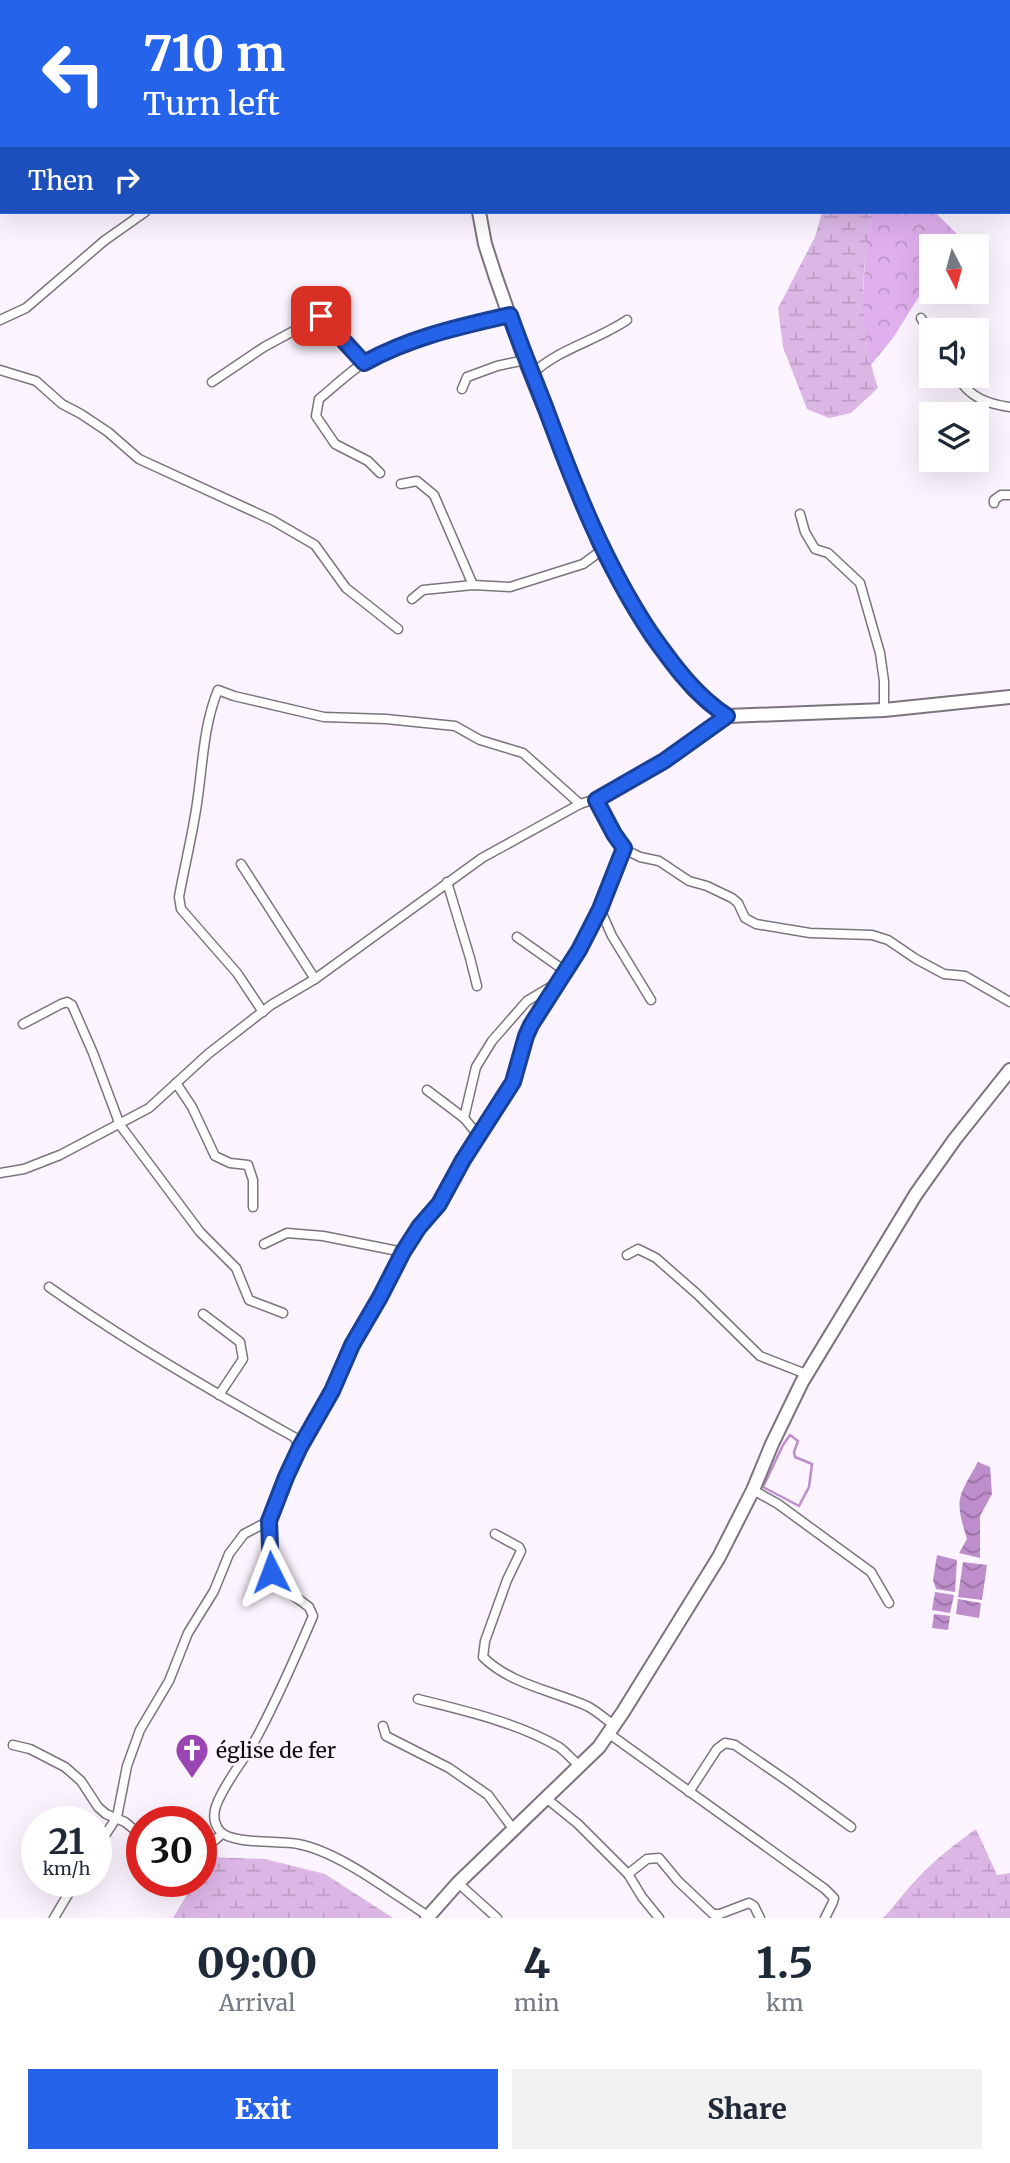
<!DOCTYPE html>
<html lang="en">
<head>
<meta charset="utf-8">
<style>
  body { margin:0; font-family:Merriweather,serif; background:#f2f2f3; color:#1f2937; height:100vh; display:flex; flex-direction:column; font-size:26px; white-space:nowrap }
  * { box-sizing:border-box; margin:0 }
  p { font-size:23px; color:#747a83 }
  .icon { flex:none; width:38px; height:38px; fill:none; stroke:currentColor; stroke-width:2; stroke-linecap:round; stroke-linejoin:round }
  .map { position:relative; height:1918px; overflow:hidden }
  .drawer { display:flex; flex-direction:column; background:#fff; flex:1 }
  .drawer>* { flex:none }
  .guide { position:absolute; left:0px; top:0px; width:1012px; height:214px; box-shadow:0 7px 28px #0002; background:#2563eb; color:#fff; overflow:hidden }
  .needle { width:46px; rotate:174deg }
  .buttons { position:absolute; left:919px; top:234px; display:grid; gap:14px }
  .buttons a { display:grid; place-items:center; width:70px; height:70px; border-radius:0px; background:#fff; box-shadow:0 7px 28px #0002; font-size:35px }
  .speed { position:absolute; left:21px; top:1806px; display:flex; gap:14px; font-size:35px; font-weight:700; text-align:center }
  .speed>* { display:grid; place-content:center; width:91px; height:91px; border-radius:50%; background:#fff; box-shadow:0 7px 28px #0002; line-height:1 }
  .speed small { font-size:18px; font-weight:400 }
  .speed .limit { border:10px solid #d22; background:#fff; color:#111 }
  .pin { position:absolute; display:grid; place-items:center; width:60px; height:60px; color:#fff; margin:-30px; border-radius:14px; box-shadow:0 4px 10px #0006 }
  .me { position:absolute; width:77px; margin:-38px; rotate:357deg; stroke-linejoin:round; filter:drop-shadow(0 0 5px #0008) }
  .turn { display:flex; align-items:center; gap:24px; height:147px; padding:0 28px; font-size:32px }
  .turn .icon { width:91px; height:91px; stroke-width:2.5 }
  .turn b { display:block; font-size:49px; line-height:60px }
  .then { display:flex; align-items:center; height:66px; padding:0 28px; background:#0003; gap:14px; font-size:26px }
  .eta { display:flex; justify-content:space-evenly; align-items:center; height:119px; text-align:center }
  .eta b { font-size:42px; font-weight:800; line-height:49px }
  .button { display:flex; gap:14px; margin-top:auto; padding:14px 28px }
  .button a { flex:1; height:80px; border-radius:0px; background:#2563eb; color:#fff; font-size:28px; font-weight:800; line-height:80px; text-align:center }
  .button a+a { background:#f2f2f3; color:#1f2937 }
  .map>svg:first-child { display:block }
</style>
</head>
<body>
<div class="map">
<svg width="1010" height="1918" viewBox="0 0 1010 1918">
  <defs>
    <pattern id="forest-crowns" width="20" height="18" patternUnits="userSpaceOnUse" patternTransform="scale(1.75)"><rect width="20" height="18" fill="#e0afee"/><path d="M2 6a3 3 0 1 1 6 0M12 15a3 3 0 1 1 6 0" fill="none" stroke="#bf95cb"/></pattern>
    <pattern id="wetland-marsh" width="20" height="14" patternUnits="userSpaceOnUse" patternTransform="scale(1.75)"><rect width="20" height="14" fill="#dcb7e6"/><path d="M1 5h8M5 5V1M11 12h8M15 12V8" fill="none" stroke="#bc9cc4"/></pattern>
    <pattern id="water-waves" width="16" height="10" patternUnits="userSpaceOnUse" patternTransform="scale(1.75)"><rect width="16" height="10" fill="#bd8ecb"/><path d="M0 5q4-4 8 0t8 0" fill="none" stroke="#9872a3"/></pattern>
  </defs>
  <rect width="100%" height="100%" fill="#fbf3fd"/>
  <!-- forest -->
  <polygon fill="url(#forest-crowns)" points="873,212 935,212 957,234 949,247 931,247 931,277 893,338 870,366 862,312 866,245"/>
  <!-- wetland -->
  <g fill="url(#wetland-marsh)">
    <path d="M 822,212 L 873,212 C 860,271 858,330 878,388 L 851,413 L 829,418 L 807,409 L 783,347 L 778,308 L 815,237 Z"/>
    <path d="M 976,1829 L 997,1875 L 1010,1873 L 1010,1918 L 883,1918 C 895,1906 904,1892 916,1880 C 934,1860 955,1844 976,1829 Z"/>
    <polygon points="207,1857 265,1859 325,1874 393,1918 173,1918 195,1881 201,1881 201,1868"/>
  </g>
  <!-- water -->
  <g fill="url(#water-waves)">
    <path d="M 978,1462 L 990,1467 L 992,1494 L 980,1516 L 980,1558 L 959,1553 L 967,1539 C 954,1498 958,1498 978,1462 Z"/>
    <polygon points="937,1555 957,1560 955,1592 936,1589 933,1580"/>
    <polygon points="963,1562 987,1565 982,1600 958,1597"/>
    <polygon points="935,1592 954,1595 950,1613 932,1610"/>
    <polygon points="958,1599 981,1603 979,1618 956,1614"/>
    <polygon points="934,1614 950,1616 948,1630 932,1628"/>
  </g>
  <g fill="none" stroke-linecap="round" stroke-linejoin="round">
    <!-- stream -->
    <polygon stroke="#bd8ecb" stroke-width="2.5" points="790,1435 798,1441 794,1452 795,1457 812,1464 809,1487 799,1506 763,1487 783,1445"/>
    <defs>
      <g id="street">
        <polyline points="669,2 669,0"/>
        <polyline points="781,2 782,0"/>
        <polyline points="921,318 931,335"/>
        <polyline points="0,320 26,308 104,241 145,212"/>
        <polyline points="0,370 36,381 62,404 81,414 108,432 139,459 272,520 315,545 346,588 398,629"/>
        <path d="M 532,374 C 560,348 596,341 627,320"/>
        <path d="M 957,376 C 969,397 987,404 1010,407"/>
        <polyline points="212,382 264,347 321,316 364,363"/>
        <polyline points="462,389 467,377 497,366 525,360"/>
        <path d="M 380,473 L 368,461 L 335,444 L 316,416 L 319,399 C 334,387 349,372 365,362 C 408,335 462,326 510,315"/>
        <polyline points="401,484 417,481 434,495 473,585"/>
        <polyline points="994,503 994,500 1001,495 1010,495"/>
        <polyline points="800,514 805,532 815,549 828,553 860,583 880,653 884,681 884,710"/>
        <polyline points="412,599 423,590 473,585 510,587 583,564 602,550"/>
        <polyline points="596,800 614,834 628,851 640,857 659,861 689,881 707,886 732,898 738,903 745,918 756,924 810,933 872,935 888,940 916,959 944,974 965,976 1010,1002"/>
        <polyline points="624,847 600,909 612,936 651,1000"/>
        <polyline points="241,864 315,979"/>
        <polyline points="447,882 470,958 477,986"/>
        <polyline points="517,937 565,971"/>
        <path d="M 263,1012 L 237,973 L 181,909 L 179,897 C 185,863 194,829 198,796 C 203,760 204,724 218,690 L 234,696 L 324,717 L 386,719 L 455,726 L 480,740 L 523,753 L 580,804"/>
        <polyline points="23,1024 61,1004 67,1002 72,1005 93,1053 120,1125 200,1232 236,1268 249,1300 283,1313"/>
        <polyline points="176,1083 192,1107 215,1156 230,1163 248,1165 253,1180 253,1207"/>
        <polyline points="427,1090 464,1118 478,1135"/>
        <polyline points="464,1118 476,1067 492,1041 527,1001 557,983"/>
        <path d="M 0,1173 L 24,1169 L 60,1155 L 149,1108 L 208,1054 L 271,1005 L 315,979 L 482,858 L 580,804 C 635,789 681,747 728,716"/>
        <polyline points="264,1244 287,1233 323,1236 403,1252"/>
        <polyline points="627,1255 638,1249 656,1258 697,1294 760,1356 806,1374"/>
        <path d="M 49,1287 C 127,1342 211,1391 294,1437 L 300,1447"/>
        <polyline points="203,1314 240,1342 243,1359 219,1395"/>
        <polyline points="753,1490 778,1504 871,1572 889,1603"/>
        <path d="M 495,1534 L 519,1547 L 521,1551 L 507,1580 L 485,1641 L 483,1657 C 510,1684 553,1691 587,1706 C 597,1711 605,1719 614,1725"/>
        <path d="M 418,1699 C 465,1711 516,1722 559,1747 C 566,1752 573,1760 579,1766"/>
        <polyline points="383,1726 386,1736 449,1768 488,1795 514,1830"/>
        <polyline points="608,1733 825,1889 834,1898 833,1902 825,1918"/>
        <polyline points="13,1745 30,1749 65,1767 81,1781 98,1807 106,1814 125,1822 142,1836"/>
        <polyline points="689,1792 717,1749 725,1743 735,1745 789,1782 851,1827"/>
        <polyline points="546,1798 578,1824 628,1874 642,1897 659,1918"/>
        <polyline points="96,1849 117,1817 127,1766 140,1730 169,1681 188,1633 214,1591 229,1554 244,1534 269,1521"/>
        <polyline points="201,1852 222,1834"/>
        <polyline points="628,1874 647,1859 659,1858 678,1881 713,1914 720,1914 749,1903 754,1906 760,1918"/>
        <polyline points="458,1883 497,1918"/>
        <path d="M 428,1916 C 392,1893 340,1852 298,1844 C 280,1840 232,1845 220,1831 C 214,1824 213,1815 216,1806 C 225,1781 247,1757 259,1733 C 279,1695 296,1656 313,1616 L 309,1607 L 275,1582 L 272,1578 L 269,1521 L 286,1477 L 300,1447 L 332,1391 L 360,1331 L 381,1297 L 403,1252 L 419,1227 L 439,1204 L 463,1160 L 513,1082 L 531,1025 L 579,950 L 600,909"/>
        <polyline points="54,1918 76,1881"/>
      </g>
      <g id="secondary">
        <polyline points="455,2 455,0"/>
        <polyline points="479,212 485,244 496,278 525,360 602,550 641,618 664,652 693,689 709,704 728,716 884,710 1010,697"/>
        <polyline points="427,1918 458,1883 599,1747 623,1712 719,1557 753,1490 772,1444 802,1382 916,1194 955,1139 1010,1070"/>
      </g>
    </defs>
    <!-- street casing -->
    <use href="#street" stroke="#7b747d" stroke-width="11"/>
    <!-- secondary casing -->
    <use href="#secondary" stroke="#7b747d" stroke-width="16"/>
    <!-- street -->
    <use href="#street" stroke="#fff" stroke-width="8"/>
    <!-- secondary -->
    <use href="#secondary" stroke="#fff" stroke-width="12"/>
  </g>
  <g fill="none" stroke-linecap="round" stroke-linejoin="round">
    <defs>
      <path id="route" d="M 271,1572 L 269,1521 L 286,1477 L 300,1447 L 332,1391 L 352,1345 L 380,1297 L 403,1252 L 419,1227 L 439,1204 L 463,1160 L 513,1082 L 526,1036 L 531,1025 L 579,950 L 600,909 L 624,848 L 614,834 L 596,800 L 664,761 L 727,716 C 696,696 674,666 652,635 C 605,565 575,488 546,409 C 534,378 521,347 510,315 C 458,327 411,337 364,363 L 321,316"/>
    </defs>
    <!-- route casing -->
    <use href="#route" stroke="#184099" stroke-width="18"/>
    <!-- route -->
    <use href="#route" stroke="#2563eb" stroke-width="12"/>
  </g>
  <!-- icons -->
  <defs>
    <symbol id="church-pin" viewBox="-11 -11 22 30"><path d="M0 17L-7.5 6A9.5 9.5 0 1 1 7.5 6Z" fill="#9b45b2" stroke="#fbf3fd"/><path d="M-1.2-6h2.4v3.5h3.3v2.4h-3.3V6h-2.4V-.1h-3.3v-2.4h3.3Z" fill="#fff"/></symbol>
  </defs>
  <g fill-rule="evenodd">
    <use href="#church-pin" x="173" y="1731" width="38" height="52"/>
  </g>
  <g text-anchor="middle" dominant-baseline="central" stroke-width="5" stroke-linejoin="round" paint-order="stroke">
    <!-- poi labels -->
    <g font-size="21" fill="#0e0c0f" stroke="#fbf3fd" text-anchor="start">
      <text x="216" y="1750">église de fer</text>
    </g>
  </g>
</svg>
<div class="buttons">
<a><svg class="needle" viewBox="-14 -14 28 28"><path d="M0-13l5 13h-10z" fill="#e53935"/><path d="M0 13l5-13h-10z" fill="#747a83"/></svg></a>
<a><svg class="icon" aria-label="sound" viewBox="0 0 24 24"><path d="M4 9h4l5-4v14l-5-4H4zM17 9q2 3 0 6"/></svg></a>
<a><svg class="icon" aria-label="layers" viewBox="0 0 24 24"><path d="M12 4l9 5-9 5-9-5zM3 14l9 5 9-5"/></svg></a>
</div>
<div class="speed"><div>21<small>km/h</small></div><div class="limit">30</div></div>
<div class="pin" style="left:321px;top:316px;background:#d93025"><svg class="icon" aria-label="arrive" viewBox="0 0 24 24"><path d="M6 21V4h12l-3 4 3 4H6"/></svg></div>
<svg class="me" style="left:271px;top:1572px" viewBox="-20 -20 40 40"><path d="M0-17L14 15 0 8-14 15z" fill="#2563eb" stroke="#fff" stroke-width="4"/></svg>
<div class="guide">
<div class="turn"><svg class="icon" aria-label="left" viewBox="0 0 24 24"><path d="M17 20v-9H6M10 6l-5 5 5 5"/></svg><div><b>710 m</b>Turn left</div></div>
<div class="then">Then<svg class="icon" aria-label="right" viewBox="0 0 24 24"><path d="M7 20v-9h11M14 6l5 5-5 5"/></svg></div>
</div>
</div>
<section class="drawer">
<div class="eta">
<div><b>09:00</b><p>Arrival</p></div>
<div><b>4</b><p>min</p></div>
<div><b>1.5</b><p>km</p></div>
</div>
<div class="button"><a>Exit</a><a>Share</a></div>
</section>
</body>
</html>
